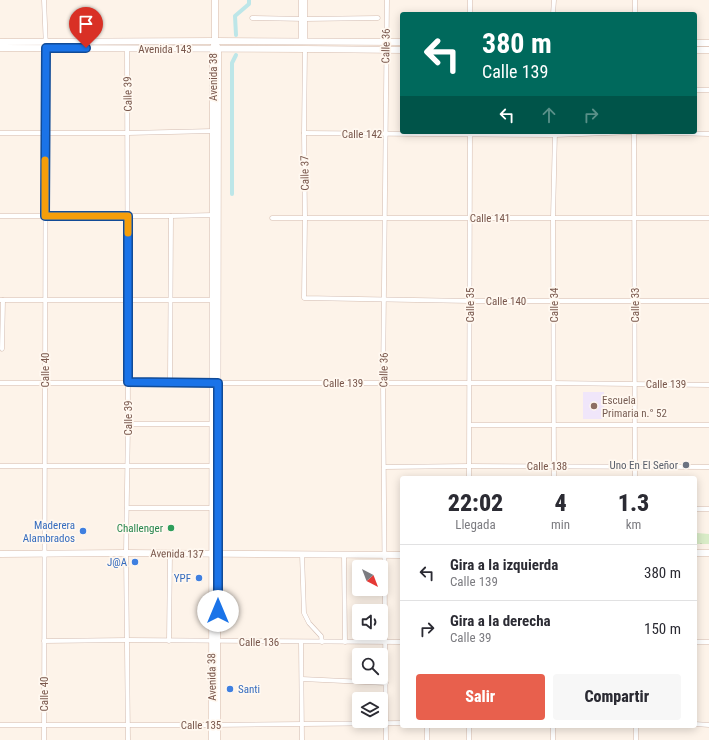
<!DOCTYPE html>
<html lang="es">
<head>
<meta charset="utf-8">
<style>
  body { margin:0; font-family:"Roboto Condensed",sans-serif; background:#f7f7f7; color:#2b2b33; height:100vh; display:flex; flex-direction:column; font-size:15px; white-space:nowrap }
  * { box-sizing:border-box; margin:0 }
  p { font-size:13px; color:#7c7c81 }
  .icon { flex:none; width:22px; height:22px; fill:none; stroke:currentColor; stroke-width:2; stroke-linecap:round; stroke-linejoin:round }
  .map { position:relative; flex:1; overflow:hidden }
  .side { position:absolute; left:400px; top:476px; width:297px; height:252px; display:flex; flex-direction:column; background:#fff; border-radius:4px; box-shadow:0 2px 10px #0003 }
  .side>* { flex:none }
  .hud { position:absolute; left:400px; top:12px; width:297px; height:122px; border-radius:4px; box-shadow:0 2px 10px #0003; background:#00695c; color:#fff; overflow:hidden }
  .needle { width:26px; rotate:138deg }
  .buttons { position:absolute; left:352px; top:560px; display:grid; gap:8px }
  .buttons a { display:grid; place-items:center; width:36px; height:36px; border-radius:4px; background:#fff; box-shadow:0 2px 10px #0003; font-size:20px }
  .pin { position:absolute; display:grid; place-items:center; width:34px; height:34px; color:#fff; margin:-41px -17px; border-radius:50% 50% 50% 0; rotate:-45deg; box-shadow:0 0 4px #0007 }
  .pin .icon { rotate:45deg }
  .me { position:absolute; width:44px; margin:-22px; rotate:0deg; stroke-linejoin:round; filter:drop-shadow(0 0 3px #0008) }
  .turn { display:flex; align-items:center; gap:14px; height:84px; padding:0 16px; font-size:18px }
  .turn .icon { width:52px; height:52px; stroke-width:2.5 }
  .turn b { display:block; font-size:28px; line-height:34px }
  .lanes { display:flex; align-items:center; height:38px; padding:0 16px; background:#0003; justify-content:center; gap:20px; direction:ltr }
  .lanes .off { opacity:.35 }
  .eta { display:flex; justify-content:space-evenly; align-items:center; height:68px; text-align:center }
  .eta b { font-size:24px; font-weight:800; line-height:28px }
  .button { display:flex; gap:8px; margin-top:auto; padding:8px 16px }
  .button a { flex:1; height:46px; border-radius:4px; background:#e8604d; color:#fff; font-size:16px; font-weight:800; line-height:46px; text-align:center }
  .button a+a { background:#f7f7f7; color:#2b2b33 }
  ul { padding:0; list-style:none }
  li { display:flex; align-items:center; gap:12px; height:56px; padding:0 16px; border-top:1px solid #e1e1e2 }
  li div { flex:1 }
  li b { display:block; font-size:15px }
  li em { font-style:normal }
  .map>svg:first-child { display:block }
</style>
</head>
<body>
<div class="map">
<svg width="709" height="740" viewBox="0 0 709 740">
  <defs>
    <pattern id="grass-tufts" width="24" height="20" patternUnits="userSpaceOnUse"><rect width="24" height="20" fill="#d9ecc7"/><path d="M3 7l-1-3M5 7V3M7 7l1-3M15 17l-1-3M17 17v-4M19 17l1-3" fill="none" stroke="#b5c2a4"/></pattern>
  </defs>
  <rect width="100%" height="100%" fill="#fdf3e9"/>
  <!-- education -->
  <rect fill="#f0e6fa" x="583" y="392" width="21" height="27"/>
  <!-- grass -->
  <polygon fill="url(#grass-tufts)" points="697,533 709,534 709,544 697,544"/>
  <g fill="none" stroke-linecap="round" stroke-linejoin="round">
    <!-- canal -->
    <g stroke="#bde6e8" stroke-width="4">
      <polyline points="236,35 235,16 249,4 249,0"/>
      <polyline points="232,194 232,63 236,55"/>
    </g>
    <defs>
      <g id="street">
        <polyline points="44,0 46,48 44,740"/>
        <polyline points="470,14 470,0"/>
        <polyline points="553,14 554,0"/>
        <polyline points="635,14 635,0"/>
        <polyline points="252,18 305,19 378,18"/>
        <polyline points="301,42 301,0"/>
        <polyline points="305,42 305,0"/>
        <polyline points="127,49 128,424 126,553 128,740"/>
        <polyline points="305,49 304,133 305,218 304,298 470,301 709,301"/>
        <polyline points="695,90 709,90"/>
        <polyline points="634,132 635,478"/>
        <polyline points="0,133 128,133 213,131"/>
        <polyline points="304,133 555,135 634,132 709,134"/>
        <polyline points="0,216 171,216 213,215"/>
        <polyline points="272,218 709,218"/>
        <polyline points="0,300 213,300"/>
        <polyline points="2,349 3,300"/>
        <polyline points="170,382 171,216"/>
        <polyline points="0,383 553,383 709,385"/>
        <polyline points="128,424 213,424"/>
        <polyline points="470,425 709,425"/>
        <polyline points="0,466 213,466"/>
        <polyline points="384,467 469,466 709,467"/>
        <polyline points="469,478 470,132"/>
        <polyline points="554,478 553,218 555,132"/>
        <polyline points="127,508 213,508"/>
        <polyline points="695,509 709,509"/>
        <polyline points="302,554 304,613 309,623 321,636 322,642"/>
        <polyline points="344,555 345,642"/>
        <polyline points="44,641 128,640 402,642"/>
        <polyline points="169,641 170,553"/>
        <polyline points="301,642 302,740"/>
        <polyline points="695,642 709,642"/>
        <polyline points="302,679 386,683"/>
        <polyline points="695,724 709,725"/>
        <polyline points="0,725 213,725 402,723"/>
        <polyline points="469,726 469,740"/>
        <polyline points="386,740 383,383 387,0"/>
        <polyline points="427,740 427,726"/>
        <polyline points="553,740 553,726"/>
        <polyline points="636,740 636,726"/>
      </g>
      <g id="secondary">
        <polyline points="215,41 218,49 217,740"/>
        <polyline points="0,42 215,41 402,42"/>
        <polyline points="695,43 709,43"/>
        <polyline points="0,48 305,49 402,50"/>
        <polyline points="695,50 709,50"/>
        <polyline points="695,553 709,553"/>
        <polyline points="0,554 126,553 402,555"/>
        <polyline points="212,740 213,49 215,41 215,0"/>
      </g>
    </defs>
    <!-- street casing -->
    <use href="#street" stroke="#d3bcb1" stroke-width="5"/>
    <!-- secondary casing -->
    <use href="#secondary" stroke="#d6bcae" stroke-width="7"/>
    <!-- street -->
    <use href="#street" stroke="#fff" stroke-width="4"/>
    <!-- secondary -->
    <use href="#secondary" stroke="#fff" stroke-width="6"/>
  </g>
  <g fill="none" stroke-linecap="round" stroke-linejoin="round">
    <defs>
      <polyline id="route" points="86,48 46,48 45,216 128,216 128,382 218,383 218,611"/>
    </defs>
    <!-- route casing -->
    <use href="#route" stroke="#114b97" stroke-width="10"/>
    <!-- route -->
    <use href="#route" stroke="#1a73e8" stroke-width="7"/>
    <!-- slow -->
    <polyline stroke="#f59e0b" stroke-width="7" points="45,160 45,216 128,216 128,233"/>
  </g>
  <!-- markers -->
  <circle fill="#8d6e63" stroke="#fff8f0" stroke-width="1.5" cx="594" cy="406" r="4"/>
  <circle fill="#6b7280" stroke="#fff8f0" stroke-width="1.5" cx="686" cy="465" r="4"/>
  <circle fill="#2e9e5b" stroke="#fff8f0" stroke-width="1.5" cx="171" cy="528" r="4"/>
  <g fill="#3f7fe0" stroke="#fff8f0" stroke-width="1.5">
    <circle cx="83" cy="531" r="4"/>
    <circle cx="135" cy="562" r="4"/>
    <circle cx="199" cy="578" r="4"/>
    <circle cx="230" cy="689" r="4"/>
  </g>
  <g text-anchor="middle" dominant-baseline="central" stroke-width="3.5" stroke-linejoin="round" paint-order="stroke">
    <!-- street labels -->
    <g font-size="11" fill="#79574c" stroke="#fff8f0">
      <text transform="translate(386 46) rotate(-89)">Calle 36</text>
      <text x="165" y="49">Avenida 143</text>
      <text transform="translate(213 77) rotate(-90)">Avenida 38</text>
      <text transform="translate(128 94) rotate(-91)">Calle 39</text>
      <text x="362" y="134">Calle 142</text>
      <text transform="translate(305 173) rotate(-91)">Calle 37</text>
      <text x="490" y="218">Calle 141</text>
      <text x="506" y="301">Calle 140</text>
      <text transform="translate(470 305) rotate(-90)">Calle 35</text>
      <text transform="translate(554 305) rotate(-90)">Calle 34</text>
      <text transform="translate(635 305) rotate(-90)">Calle 33</text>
      <text transform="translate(45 370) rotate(-90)">Calle 40</text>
      <text transform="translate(384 370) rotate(-89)">Calle 36</text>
      <text x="343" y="383">Calle 139</text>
      <text x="666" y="384">Calle 139</text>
      <text transform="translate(128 418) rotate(-90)">Calle 39</text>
      <text x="547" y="466">Calle 138</text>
      <text transform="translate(177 554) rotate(1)">Avenida 137</text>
      <text x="259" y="642">Calle 136</text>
      <text transform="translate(212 677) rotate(-91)">Avenida 38</text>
      <text transform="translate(44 694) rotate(-90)">Calle 40</text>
      <text x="201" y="725">Calle 135</text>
    </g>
    <!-- education labels -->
    <g font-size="11" fill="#785e54" stroke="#fff8f0" text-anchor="start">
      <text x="602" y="400">Escuela<tspan x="602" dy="13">Primaria n.° 52</tspan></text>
    </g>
    <!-- worship labels -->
    <g font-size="11" fill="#5b616d" stroke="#fff8f0" text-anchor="end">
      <text x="678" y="465">Uno En El Señor</text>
    </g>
    <!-- shop labels -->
    <g font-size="11" fill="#366cbe" stroke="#fff8f0" text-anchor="end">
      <text x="75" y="525">Maderera<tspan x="75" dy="13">Alambrados</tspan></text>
      <text x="127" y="562">J@A</text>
      <text x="191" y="578">YPF</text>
      <text x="238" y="689" text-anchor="start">Santi</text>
    </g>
    <!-- leisure labels -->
    <g font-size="11" fill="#27864d" stroke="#fff8f0" text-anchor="end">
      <text x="163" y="528">Challenger</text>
    </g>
  </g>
</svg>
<div class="buttons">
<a><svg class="needle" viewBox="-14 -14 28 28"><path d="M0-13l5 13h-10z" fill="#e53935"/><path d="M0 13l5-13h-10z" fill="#7c7c81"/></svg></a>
<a><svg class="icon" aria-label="sound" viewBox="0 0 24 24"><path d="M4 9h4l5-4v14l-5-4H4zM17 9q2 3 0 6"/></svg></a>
<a><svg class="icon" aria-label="search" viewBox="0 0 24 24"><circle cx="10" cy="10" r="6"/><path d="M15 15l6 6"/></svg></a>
<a><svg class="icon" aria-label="layers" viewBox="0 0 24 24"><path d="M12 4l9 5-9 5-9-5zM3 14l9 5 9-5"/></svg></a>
</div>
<div class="pin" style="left:86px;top:48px;background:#d93025"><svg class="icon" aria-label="arrive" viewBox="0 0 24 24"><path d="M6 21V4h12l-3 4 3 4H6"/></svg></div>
<svg class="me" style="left:218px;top:611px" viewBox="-20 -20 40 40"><circle r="19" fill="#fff"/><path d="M0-13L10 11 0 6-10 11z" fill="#1a73e8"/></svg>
<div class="hud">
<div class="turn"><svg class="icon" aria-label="left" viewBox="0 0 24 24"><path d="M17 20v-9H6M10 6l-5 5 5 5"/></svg><div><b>380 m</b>Calle 139</div></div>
<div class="lanes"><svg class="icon" aria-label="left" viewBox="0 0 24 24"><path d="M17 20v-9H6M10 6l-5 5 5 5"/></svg><svg class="icon off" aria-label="ahead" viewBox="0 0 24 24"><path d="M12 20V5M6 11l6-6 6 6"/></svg><svg class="icon off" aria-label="right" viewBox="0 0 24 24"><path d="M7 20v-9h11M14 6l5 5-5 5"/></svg></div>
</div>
<section class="side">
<div class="eta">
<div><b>22:02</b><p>Llegada</p></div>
<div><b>4</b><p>min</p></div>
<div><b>1.3</b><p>km</p></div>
</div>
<ul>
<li><svg class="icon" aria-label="left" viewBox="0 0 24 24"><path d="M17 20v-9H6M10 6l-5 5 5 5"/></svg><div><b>Gira a la izquierda</b><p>Calle 139</p></div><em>380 m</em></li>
<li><svg class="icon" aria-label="right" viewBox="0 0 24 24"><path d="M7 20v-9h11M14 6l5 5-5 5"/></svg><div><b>Gira a la derecha</b><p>Calle 39</p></div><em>150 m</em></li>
</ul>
<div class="button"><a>Salir</a><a>Compartir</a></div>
</section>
</div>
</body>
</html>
